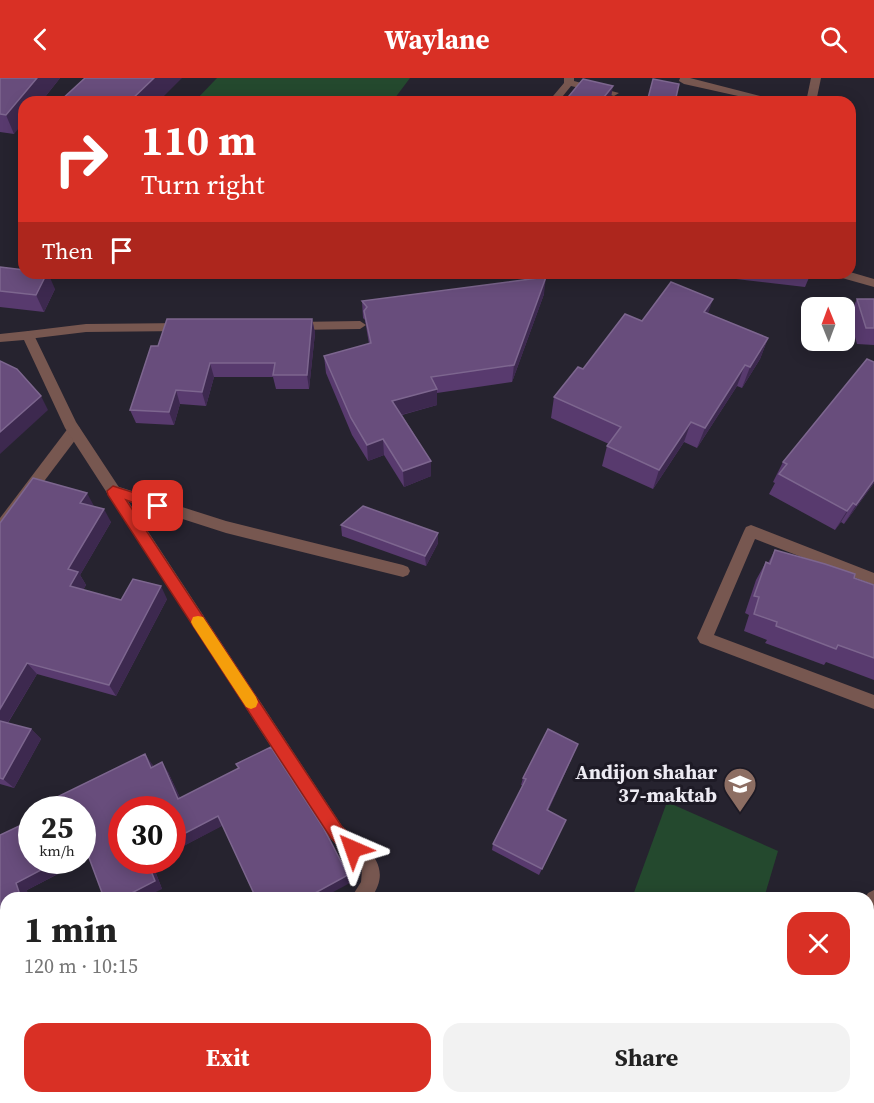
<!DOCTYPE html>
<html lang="en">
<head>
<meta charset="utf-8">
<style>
  body { margin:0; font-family:"Source Serif 4",serif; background:#f2f2f2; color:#222; height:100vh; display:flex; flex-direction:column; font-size:22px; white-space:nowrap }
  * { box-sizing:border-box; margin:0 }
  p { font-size:20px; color:#767676 }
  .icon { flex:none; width:33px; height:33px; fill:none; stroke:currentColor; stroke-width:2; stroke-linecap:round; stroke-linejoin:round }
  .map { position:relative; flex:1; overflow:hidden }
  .side { position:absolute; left:0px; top:814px; width:874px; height:212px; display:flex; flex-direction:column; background:#fff; border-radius:18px 18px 0 0; box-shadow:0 3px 15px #0003 }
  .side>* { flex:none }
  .top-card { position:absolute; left:18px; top:18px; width:838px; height:183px; border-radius:18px; box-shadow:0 3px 15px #0003; background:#d93025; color:#fff; overflow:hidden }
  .needle { width:39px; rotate:359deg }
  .buttons { position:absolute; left:801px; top:219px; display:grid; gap:12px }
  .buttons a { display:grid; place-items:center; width:54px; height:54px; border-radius:12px; background:#fff; box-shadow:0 3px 15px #0003; font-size:30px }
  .speed { position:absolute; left:18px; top:718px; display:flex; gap:12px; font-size:30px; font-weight:700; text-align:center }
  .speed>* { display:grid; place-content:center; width:78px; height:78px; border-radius:50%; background:#fff; box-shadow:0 3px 15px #0003; line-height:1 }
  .speed small { font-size:15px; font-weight:400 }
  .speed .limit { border:9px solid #d22; background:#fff; color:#111 }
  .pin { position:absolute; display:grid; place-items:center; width:51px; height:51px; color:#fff; margin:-26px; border-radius:12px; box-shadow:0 3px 9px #0006 }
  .me { position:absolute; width:66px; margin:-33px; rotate:317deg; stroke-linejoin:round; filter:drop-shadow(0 0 4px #0008) }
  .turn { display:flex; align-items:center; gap:21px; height:126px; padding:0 24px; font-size:27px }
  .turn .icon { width:78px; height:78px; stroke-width:2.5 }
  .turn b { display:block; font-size:42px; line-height:51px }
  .then { display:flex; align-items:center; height:57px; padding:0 24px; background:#0003; gap:12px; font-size:22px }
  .round { display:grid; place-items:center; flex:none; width:63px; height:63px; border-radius:18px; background:#f2f2f2 }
  .head { display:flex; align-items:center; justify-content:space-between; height:102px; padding:0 24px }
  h1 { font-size:36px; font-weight:700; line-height:45px }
  .cta { display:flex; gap:12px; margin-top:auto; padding:12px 24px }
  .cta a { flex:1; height:69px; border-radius:18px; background:#d93025; color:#fff; font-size:24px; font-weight:700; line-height:69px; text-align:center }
  .cta a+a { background:#f2f2f2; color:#222 }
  header { display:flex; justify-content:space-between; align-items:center; height:78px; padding:0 24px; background:#d93025; color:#fff; font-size:27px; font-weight:700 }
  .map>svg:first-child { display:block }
</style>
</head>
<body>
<header><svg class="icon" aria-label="back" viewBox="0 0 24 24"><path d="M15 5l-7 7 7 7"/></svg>Waylane<svg class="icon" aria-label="search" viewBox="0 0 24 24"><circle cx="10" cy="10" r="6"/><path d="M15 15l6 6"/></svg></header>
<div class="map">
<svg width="874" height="1025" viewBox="0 0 874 1025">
  <rect width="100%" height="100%" fill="#26232f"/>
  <!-- green -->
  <g fill="#24492e">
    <polygon points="217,0 410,0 392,24 194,24"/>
    <polygon points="667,724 778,773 764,820 632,820"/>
  </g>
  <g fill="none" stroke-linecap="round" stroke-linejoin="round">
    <!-- service -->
    <g fill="#775750" fill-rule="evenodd">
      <polygon points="564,0 574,0 574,3 619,15 614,18 571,8 558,24 548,24 564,5"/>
      <polygon points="680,0 690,0 784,24 765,24 684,6 679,3"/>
      <polygon points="811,0 821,0 816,24 806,24"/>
      <polygon points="850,194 874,201 874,209 835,198 833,195"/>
      <polygon points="360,243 366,247 360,251 295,252 289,248 295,244"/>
      <polygon points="184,245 190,249 184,253 86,254 28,261 22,257 28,253 86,246"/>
      <polygon points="74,348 79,349 81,353 79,357 5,455 0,457 0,440 69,349"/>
      <polygon points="113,407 226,443 403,487 408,489 410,493 408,497 403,499 226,455 108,417 106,413"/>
      <polygon points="751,447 874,495 874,507 755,461 714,557 874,617 874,631 700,565 697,560 744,453 746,449"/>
      <polygon points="874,812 874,854 868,856 868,820 865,820 868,815"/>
      <polygon points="126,1020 146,1020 148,1025 128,1025"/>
      <polygon points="822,1020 842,1020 841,1025 821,1025"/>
    </g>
    <!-- minor -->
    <g fill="#775750" fill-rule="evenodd">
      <path d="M 28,253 L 34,257 L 76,344 L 342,748 C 365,768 395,787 371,820 L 351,820 L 361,804 L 362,792 L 330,760 L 65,350 L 24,262 L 0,264 L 0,256 Z"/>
      <polygon points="46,1020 73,1020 71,1025 44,1025"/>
    </g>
  </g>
  <!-- wall -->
  <g fill="#583a6e">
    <polygon points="0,0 60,0 41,24 24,24 14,56 0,54"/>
    <polygon points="0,189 55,211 44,234 0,229"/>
    <polygon points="684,195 811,195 805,209"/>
    <polygon points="544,216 512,304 437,315 437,327 402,337 431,383 431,398 404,409 384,377 368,383 352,357 326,295 324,278 369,266 365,242 363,240 362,223"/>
    <polygon points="857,221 874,221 874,267 857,266 849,238"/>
    <polygon points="708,236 768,260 760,281 742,310 737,308 697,370 684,364 653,411 602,388 607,368 609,366 551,340 554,319 583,291 642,243"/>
    <polygon points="312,241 315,255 309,311 276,311 273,299 214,299 206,328 180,326 174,347 136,345 130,332 158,268"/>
    <polygon points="874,284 874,405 844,446 841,444 835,452 769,416 775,405 773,404 783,384"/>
    <polygon points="94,428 111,444 80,497 86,507 83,512 121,522 167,521 116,618 37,596 8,645 31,651 41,661 14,710 0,706 0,445"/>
    <polygon points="341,447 438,465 426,488 342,458"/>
    <polygon points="775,472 874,507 874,602 826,584 824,587 765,565 767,562 744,553 749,537 745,535 756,502 766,484 768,485"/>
    <polygon points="578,666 575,673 548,733 566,742 539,797 492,772 493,766 523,708 521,707 523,700"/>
    <polygon points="152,686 153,688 168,694 180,720 348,797 350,805 223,747 172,774 172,732 152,785 162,811 89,780 27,812 6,820 6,1020 44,1020 42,1024 42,1025 0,1025 0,757 66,725 59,718"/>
    <polygon points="573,1020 617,1020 627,1025 571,1025"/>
  </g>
  <!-- shaded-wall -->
  <g fill="#3d294f">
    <polygon points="37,0 60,0 41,24 24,24 24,44 14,56 6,37"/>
    <polygon points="154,0 182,0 158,24 129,24"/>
    <polygon points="613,8 611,20 608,24 600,24"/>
    <polygon points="47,195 48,195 55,211 44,234 36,217"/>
    <polygon points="546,199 544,216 512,304 514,287"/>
    <polygon points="713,221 706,242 704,234"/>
    <polygon points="312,241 315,255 309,311 307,297"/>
    <polygon points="768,260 760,281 742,310 750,289"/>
    <polygon points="210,285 214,299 206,328 202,314"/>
    <polygon points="745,287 737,308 697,370 705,350"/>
    <polygon points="437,311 437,327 393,339 392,323"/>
    <polygon points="176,312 180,326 174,347 169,334"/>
    <polygon points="41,318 48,332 0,376 0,354"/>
    <polygon points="691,344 684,364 653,411 659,392"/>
    <polygon points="383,361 384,377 368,383 367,367"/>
    <polygon points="431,383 431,398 404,409 403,393"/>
    <polygon points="874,402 874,405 844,446 856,427"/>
    <polygon points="87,415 94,428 80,425"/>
    <polygon points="853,425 841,444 835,452 847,433"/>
    <polygon points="104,431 111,444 80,497 86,507 78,521 70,508 68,491"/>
    <polygon points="438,455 438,465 426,488 425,478"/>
    <polygon points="161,508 167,521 116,618 109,607"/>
    <polygon points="27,585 37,596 4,651 0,647 0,631"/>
    <polygon points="31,651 41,661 14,710 3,701"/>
    <polygon points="578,666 575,673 545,739 547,732"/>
    <polygon points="145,676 152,686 158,699 151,690"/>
    <polygon points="162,684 168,694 185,730 178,721"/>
    <polygon points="218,738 224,747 172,774 172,762"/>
    <polygon points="85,769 94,777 27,812 29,820 21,820 16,805 58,783 82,783 82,771"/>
    <polygon points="147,783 155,783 152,785 162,811 144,820 122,820"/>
    <polygon points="348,797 350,805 322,820 306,820"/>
    <polygon points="6,890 6,916 0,897 0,893"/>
    <polygon points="31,1020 44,1020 42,1024 42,1025 32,1025 30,1022"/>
    <polygon points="116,1020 125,1020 127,1025 118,1025"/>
    <polygon points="158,1020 169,1020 161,1025 149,1025"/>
    <polygon points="279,1020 283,1020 285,1025 281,1025"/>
  </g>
  <!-- building -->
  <g fill="#684d7c" stroke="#7d668f" stroke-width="1.5">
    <polygon points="0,0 37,0 6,37 0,36"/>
    <polygon points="85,0 154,0 129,24 59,24"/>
    <polygon points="583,1 613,8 600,24 564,24"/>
    <polygon points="653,1 679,6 675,24 647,24"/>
    <polygon points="0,189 24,192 24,195 47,195 36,217 0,213"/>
    <polygon points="546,199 514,287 431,299 437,311 392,323 431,383 403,393 383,361 367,367 351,340 324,278 371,265 364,233 367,229 362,223"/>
    <polygon points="671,204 713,221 704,234 768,260 750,289 745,287 705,350 691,344 659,392 607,368 621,349 554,319 578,289 583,291 625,236 642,243"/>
    <polygon points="857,221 874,221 874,250 866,250"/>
    <polygon points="167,241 312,241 307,297 273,297 275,285 210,285 202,314 176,312 169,334 130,332 151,268 158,268"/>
    <polygon points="867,281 874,284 874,402 856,427 853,425 847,433 779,396 787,386 783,384"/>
    <polygon points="0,283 17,291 41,318 0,354"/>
    <polygon points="33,400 87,415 80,425 104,431 68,491 78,494 70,508 121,522 133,501 161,508 109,607 27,585 0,631 0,445"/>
    <polygon points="363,428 438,455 425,478 341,447"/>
    <polygon points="775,472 825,486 855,496 854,500 874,507 874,580 838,567 836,571 776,548 777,544 754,536 759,519 754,518 766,484 770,486"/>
    <polygon points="0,643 31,651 3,701 0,700"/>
    <polygon points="548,651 578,666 547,732 566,742 542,791 493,766 526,701 523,700"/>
    <polygon points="271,669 323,749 348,797 306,820 256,820 218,738 172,762 172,732 122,732 122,783 147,783 155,803 122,820 104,820 85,769 82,771 82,732 51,732 72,722 59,718 145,676 151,690 162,684 178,721 239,690 236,686"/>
    <polygon points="32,742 32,783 58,783 16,805 21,820 6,820 6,890 0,893 0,757"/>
    <polygon points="0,897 6,916 6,1020 31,1020 30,1022 32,1025 0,1025"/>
    <polygon points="64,1020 116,1020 118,1025 60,1025"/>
    <polygon points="139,1020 158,1020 149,1025 130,1025 141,1024"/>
    <polygon points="200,1020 279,1020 281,1025 201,1025"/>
    <polygon points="316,1020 380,1020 382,1025 308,1025"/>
    <polygon points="577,1020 617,1020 627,1025 575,1025"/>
  </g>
  <!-- route -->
  <polygon fill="#d93025" stroke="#8d1f18" stroke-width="1.5" points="113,408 163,424 165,428 163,431 158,433 126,422 342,749 359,765 361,771 359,777 353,779 348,777 331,760 108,417 107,413"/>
  <!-- slow -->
  <polygon fill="#f59e0b" points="198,538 203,539 256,619 258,624 256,629 251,631 246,629 193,548 191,544 193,539"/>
  <!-- icons -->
  <defs>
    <symbol id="school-pin" viewBox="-11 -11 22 30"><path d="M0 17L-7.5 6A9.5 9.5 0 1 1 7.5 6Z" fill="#8d6e63" stroke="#1d1a25"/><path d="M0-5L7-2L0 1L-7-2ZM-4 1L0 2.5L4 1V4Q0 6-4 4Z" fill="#fff"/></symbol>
  </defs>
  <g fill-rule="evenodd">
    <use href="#school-pin" x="721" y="687" width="38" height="52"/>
  </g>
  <g text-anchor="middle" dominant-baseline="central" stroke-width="6" stroke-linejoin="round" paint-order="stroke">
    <!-- poi labels -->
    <g font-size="20" font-weight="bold" fill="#edebf3" stroke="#1d1a25" text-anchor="end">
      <text x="717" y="694">Andijon shahar<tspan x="717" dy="23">37-maktab</tspan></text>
    </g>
  </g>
</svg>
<div class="buttons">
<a><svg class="needle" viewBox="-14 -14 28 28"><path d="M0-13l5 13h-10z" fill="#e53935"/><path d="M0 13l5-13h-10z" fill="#767676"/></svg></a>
</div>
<div class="speed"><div>25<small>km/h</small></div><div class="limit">30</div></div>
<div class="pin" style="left:158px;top:428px;background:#d93025"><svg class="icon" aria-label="arrive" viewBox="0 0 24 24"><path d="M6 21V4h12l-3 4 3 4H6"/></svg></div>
<svg class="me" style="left:353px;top:771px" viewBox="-20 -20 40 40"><path d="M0-17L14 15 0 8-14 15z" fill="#d93025" stroke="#fff" stroke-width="4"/></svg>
<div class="top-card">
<div class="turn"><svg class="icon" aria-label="right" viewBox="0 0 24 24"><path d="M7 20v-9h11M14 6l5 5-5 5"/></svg><div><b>110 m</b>Turn right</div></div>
<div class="then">Then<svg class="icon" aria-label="arrive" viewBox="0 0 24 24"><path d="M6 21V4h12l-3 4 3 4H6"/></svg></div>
</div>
<section class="side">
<div class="head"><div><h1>1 min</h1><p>120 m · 10:15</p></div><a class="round" style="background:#d93025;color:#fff"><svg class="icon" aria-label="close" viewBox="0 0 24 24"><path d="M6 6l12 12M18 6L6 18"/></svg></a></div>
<div class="cta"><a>Exit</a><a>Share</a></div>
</section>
</div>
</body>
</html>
